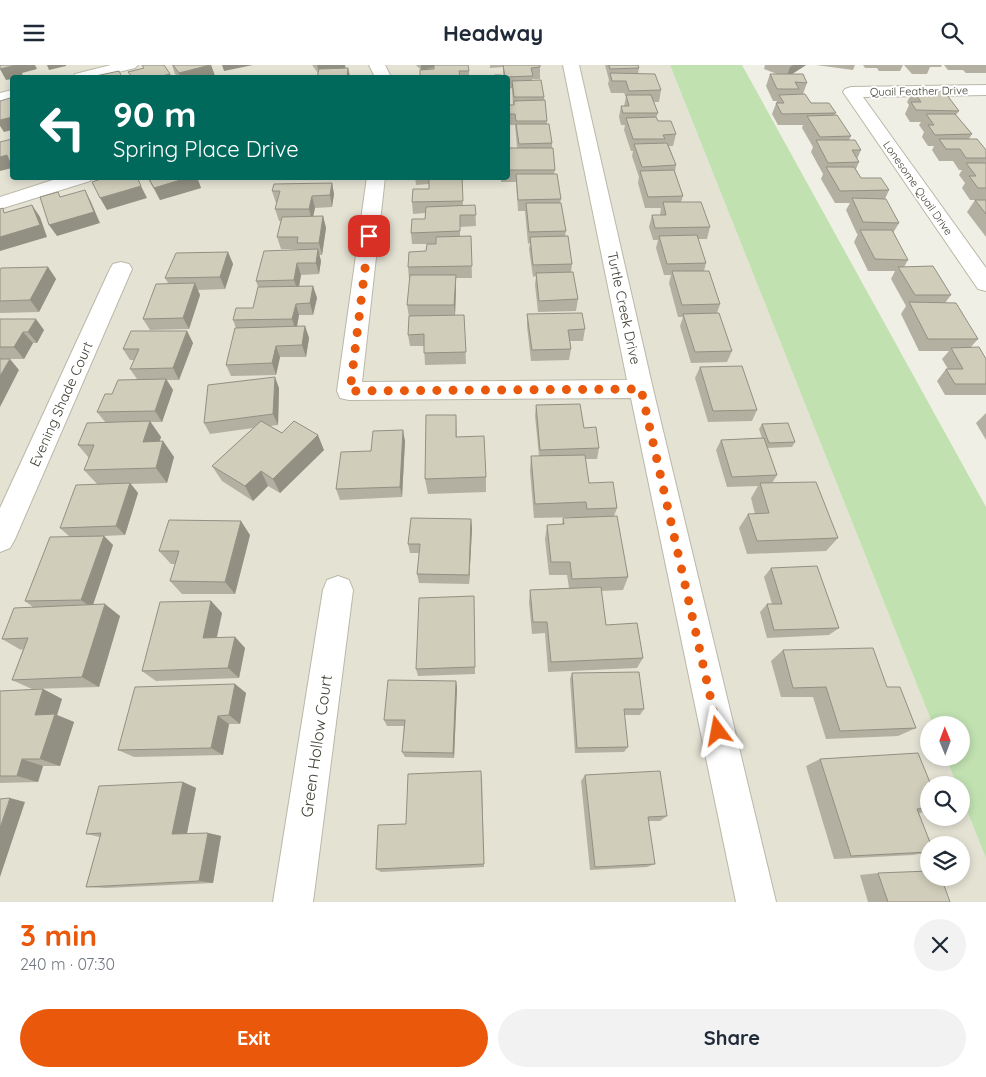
<!DOCTYPE html>
<html lang="en">
<head>
<meta charset="utf-8">
<style>
  body { margin:0; font-family:Quicksand,sans-serif; background:#f2f2f3; color:#1f2937; height:100vh; display:flex; flex-direction:column; font-size:19px; white-space:nowrap }
  * { box-sizing:border-box; margin:0 }
  p { font-size:16px; color:#747a83 }
  .icon { flex:none; width:28px; height:28px; fill:none; stroke:currentColor; stroke-width:2; stroke-linecap:round; stroke-linejoin:round }
  .map { position:relative; height:837px; overflow:hidden }
  .details { display:flex; flex-direction:column; background:#fff; flex:1 }
  .details>* { flex:none }
  .hud { position:absolute; left:10px; top:10px; width:500px; height:105px; border-radius:5px; box-shadow:0 2px 8px #0003; background:#00695c; color:#fff; overflow:hidden }
  .needle { width:32px; rotate:359deg }
  .fabs { position:absolute; left:920px; top:651px; display:grid; gap:10px }
  .fabs a { display:grid; place-items:center; width:50px; height:50px; border-radius:50%; background:#fff; box-shadow:0 2px 8px #0003; font-size:25px }
  .pin { position:absolute; display:grid; place-items:center; width:42px; height:42px; color:#fff; margin:-21px; border-radius:10px; box-shadow:0 2px 8px #0006 }
  .me { position:absolute; width:55px; margin:-28px; rotate:347deg; stroke-linejoin:round; filter:drop-shadow(0 0 4px #0008) }
  .turn { display:flex; align-items:center; gap:18px; height:105px; padding:0 20px; font-size:22px }
  .turn .icon { width:65px; height:65px; stroke-width:2.5 }
  .turn b { display:block; font-size:35px; line-height:42px }
  .round { display:grid; place-items:center; flex:none; width:52px; height:52px; border-radius:26px; background:#f2f2f3 }
  .summary { display:flex; align-items:center; justify-content:space-between; height:85px; padding:0 20px }
  h1 { font-size:30px; font-weight:700; line-height:38px; color:#ea580c }
  .action { display:flex; gap:10px; margin-top:auto; padding:10px 20px }
  .action a { flex:1; height:58px; border-radius:30px; background:#ea580c; color:#fff; font-size:20px; font-weight:700; line-height:58px; text-align:center }
  .action a+a { background:#f2f2f3; color:#1f2937 }
  header { display:flex; justify-content:space-between; align-items:center; height:65px; padding:0 20px; background:#fff; font-size:22px; font-weight:700 }
  .map>svg:first-child { display:block }
</style>
</head>
<body>
<header><svg class="icon" aria-label="menu" viewBox="0 0 24 24"><path d="M4 6h16M4 12h16M4 18h16"/></svg>Headway<svg class="icon" aria-label="search" viewBox="0 0 24 24"><circle cx="10" cy="10" r="6"/><path d="M15 15l6 6"/></svg></header>
<div class="map">
<svg width="986" height="837" viewBox="0 0 986 837">
  <rect width="100%" height="100%" fill="#f0efe5"/>
  <!-- residential -->
  <path fill="#e4e2d3" fill-rule="evenodd" d="M 0,0 L 670,0 L 933,660 L 929,660 L 929,692 L 946,693 L 957,720 L 929,720 L 929,752 L 961,752 L 961,731 L 986,793 L 986,837 L 0,837 ZM 12,12 L 508,12 L 508,112 L 12,112 ZM 929,780 L 961,780 L 961,812 L 929,812 Z"/>
  <!-- green -->
  <polygon fill="#c1e1b1" points="670,0 742,0 986,442 986,793 961,731 961,720 957,720 946,693 961,692 961,660 933,660"/>
  <g fill="none" stroke-linecap="round" stroke-linejoin="round">
    <defs>
      <g id="street">
        <polygon points="111,0 138,0 135,3 98,12 73,12 75,9"/>
        <polygon points="369,0 385,0 391,12 375,12"/>
        <polygon points="563,0 579,0 653,324 776,837 736,837 631,333 349,335 340,333 337,326 367,112 385,112 362,317 627,315"/>
        <polygon points="986,20 986,30 863,32 986,203 986,226 978,224 843,27 845,24 851,22"/>
        <polygon points="12,25 12,35 0,38 0,28"/>
        <polygon points="62,112 92,112 90,116 0,144 0,132"/>
        <polygon points="121,197 129,199 132,204 15,474 10,483 0,487 0,443 110,204 113,199"/>
        <polygon points="338,511 349,515 353,525 313,837 273,837 323,525 327,515"/>
      </g>
    </defs>
    <!-- street casing -->
    <use href="#street" stroke="#bbb8a8" stroke-width="2"/>
    <!-- street -->
    <use href="#street" fill="#fff" fill-rule="evenodd"/>
  </g>
  <!-- wall -->
  <g fill="#b4b0a1">
    <polygon points="172,0 211,0 215,11 209,12 178,12 175,9"/>
    <polygon points="312,0 345,0 345,3 348,3 350,12 317,12 318,8"/>
    <polygon points="416,0 457,0 469,6 469,12 420,12 420,4"/>
    <polygon points="490,0 540,0 540,14 532,14 532,15 544,32 547,59 552,78 552,83 555,105 554,109 561,134 560,138 566,166 565,171 572,199 571,207 578,234 576,246 538,247 535,220 536,211 533,212 529,184 530,178 528,179 525,146 518,146 516,117 501,117 501,112 508,112 508,83 517,83 515,60 508,60 508,40 513,40 512,23 508,24 508,12 503,12 503,2 490,3"/>
    <polygon points="605,0 638,0 639,3 638,9 661,25 659,37 654,37 658,48 656,53 658,56 676,69 673,81 669,81 676,100 675,107 683,131 681,137 710,162 707,174 698,174 706,198 704,206 720,239 717,248 732,286 727,297 691,298 680,261 683,252 678,252 669,218 671,210 664,210 656,183 658,175 653,175 649,162 652,150 660,150 661,143 645,143 638,118 639,112 632,91 633,86 631,86 624,65 625,60 621,60 619,52 621,41 624,41 626,32 624,28 611,28 608,19 609,15"/>
    <polygon points="765,0 806,0 792,9 807,18 803,29 797,29 811,38 836,48 834,50 851,71 849,75 861,85 857,94 859,97 856,104 861,113 889,125 885,134 899,158 893,168 908,195 904,202 951,230 945,238 978,274 971,282 986,294 986,330 945,330 937,316 946,304 948,304 942,294 949,286 919,286 901,249 906,241 891,214 895,206 868,206 854,177 858,169 857,169 846,145 850,138 835,138 821,114 823,109 811,87 813,82 802,63 803,60 778,60 772,49 777,36 773,36 766,21 770,9 777,9 764,4"/>
    <polygon points="816,0 855,0 853,5"/>
    <polygon points="863,0 903,0 900,6 879,6 877,3 865,3"/>
    <polygon points="904,0 942,0 941,2 930,2 927,9 912,9"/>
    <polygon points="944,0 986,0 986,8 966,8 963,5 948,5"/>
    <polygon points="913,26 959,46 956,50 972,69 969,74 986,85 986,135 970,135 962,123 965,118 959,110 962,105 959,105 953,96 939,96 932,85 934,81 928,81 922,72 924,67 919,60 921,57 910,57 905,49 909,40 907,37"/>
    <polygon points="147,112 197,112 201,123 160,135"/>
    <polygon points="415,112 462,112 463,141 475,140 476,161 460,162 460,172 471,171 472,213 456,213 456,222 455,250 464,250 466,299 425,300 424,281 410,281 408,270 409,252 407,240 410,214 409,214 408,202 426,186 436,179 412,179 411,168 425,154 425,148 413,149 412,137 429,124 429,119 416,120"/>
    <polygon points="332,118 334,129 332,142 315,143 313,152 323,151 326,163 322,190 319,190 321,196 319,209 301,210 299,221 313,221 317,233 313,250 299,250 297,262 305,261 309,273 306,292 280,292 276,310 231,311 226,300 236,263 233,255 253,243 258,222 256,216 299,184 281,184 277,172 281,156 279,156 275,144 277,138 276,138 272,126"/>
    <polygon points="975,135 986,135 986,172 967,147"/>
    <polygon points="228,187 233,199 225,224 198,225 200,230 189,264 150,265 143,254 168,218 165,213"/>
    <polygon points="48,202 56,214 39,247 0,248 0,205"/>
    <polygon points="527,249 585,264 583,276 570,276 571,284 569,295 531,296 527,261"/>
    <polygon points="0,254 44,265 37,278 33,278 24,294 0,294"/>
    <polygon points="187,266 193,278 179,315 167,315 173,325 162,357 150,357 161,372 159,377 163,376 174,392 167,418 131,419 138,428 125,470 104,471 113,480 93,539 120,551 99,622 32,624 12,615 23,584 21,585 2,574 33,542 25,536 70,472 60,463 98,420 84,405 89,393 78,380 106,358 97,347 112,329 137,314 130,304 134,295 130,295 123,284"/>
    <polygon points="700,302 757,345 752,356 708,357 695,313"/>
    <polygon points="279,323 278,360 270,361 282,368 324,385 280,428 268,421 253,436 222,416 212,401 253,363 210,369 204,358"/>
    <polygon points="536,340 584,363 599,383 597,394 585,394 589,418 617,443 614,451 628,512 623,525 601,526 606,560 643,593 637,603 548,607 545,568 532,569 529,537 530,525 569,523 567,510 549,510 545,474 547,460 562,460 563,453 582,452 534,453 530,406 531,391 539,391 535,351"/>
    <polygon points="986,348 986,375 976,358"/>
    <polygon points="456,350 457,372 486,412 486,427 428,429 425,414"/>
    <polygon points="762,359 795,377 792,382 767,383 777,410 772,418 838,473 826,486 747,489 739,463 748,449 755,449 751,433 758,421 727,422 716,385 721,375 762,373 759,364"/>
    <polygon points="405,376 402,432 340,435 336,424 371,386"/>
    <polygon points="471,454 472,464 469,519 419,518 417,509 419,488 410,488 408,479"/>
    <polygon points="250,470 235,529 182,529 170,516 175,499 171,499 159,486"/>
    <polygon points="771,503 839,563 829,570 767,573 760,547 767,539 772,539 764,512"/>
    <polygon points="211,536 222,548 217,573 235,572 245,583 239,613 156,616 142,606"/>
    <polygon points="474,539 475,609 418,611 416,604"/>
    <polygon points="783,585 887,622 916,663 898,671 826,674 813,632 781,632 771,596"/>
    <polygon points="572,608 644,644 640,650 624,650 628,682 624,687 575,688 570,614"/>
    <polygon points="456,616 457,623 454,693 405,692 402,687 404,661 387,661 384,655"/>
    <polygon points="235,619 246,628 240,659 229,659 223,690 134,692 118,685"/>
    <polygon points="43,624 62,634 57,650 74,657 60,701 43,701 38,717 0,718 0,626"/>
    <polygon points="820,694 929,720 929,746 919,748 929,780 929,787 913,790 834,794 806,701"/>
    <polygon points="585,710 667,751 660,756 648,756 655,799 647,802 590,805 581,716"/>
    <polygon points="482,712 484,802 381,807 376,804 406,759"/>
    <polygon points="183,717 196,723 187,768 208,768 221,771 213,818 106,823 86,822 100,772 86,769"/>
    <polygon points="878,808 950,837 868,837 860,810"/>
  </g>
  <!-- shaded-wall -->
  <g fill="#929083">
    <polygon points="16,0 35,0 37,4 22,8 23,11 12,12 12,14 6,15 0,4"/>
    <polygon points="47,0 66,0 66,1 49,5"/>
    <polygon points="211,0 215,11 209,12 180,12 179,8"/>
    <polygon points="222,0 253,0 224,6"/>
    <polygon points="317,0 345,0 346,5 320,10"/>
    <polygon points="421,0 443,0 421,5"/>
    <polygon points="793,0 806,0 786,13 790,2"/>
    <polygon points="348,3 350,12 347,12"/>
    <polygon points="170,9 172,12 158,12"/>
    <polygon points="12,52 12,65 4,67 0,61 0,55"/>
    <polygon points="7,90 12,97 12,103 0,106 0,92"/>
    <polygon points="190,112 197,112 201,123 160,135 154,123"/>
    <polygon points="204,112 213,112 205,115"/>
    <polygon points="332,118 334,129 332,142 330,130"/>
    <polygon points="141,121 147,133 107,145 100,133"/>
    <polygon points="85,125 91,137 100,158 57,171 49,160"/>
    <polygon points="312,131 315,143 312,156 309,144"/>
    <polygon points="32,140 40,152 47,172 0,186 0,172"/>
    <polygon points="323,151 326,163 322,190 319,178"/>
    <polygon points="318,184 321,196 319,209 316,198"/>
    <polygon points="228,187 233,199 225,224 220,212"/>
    <polygon points="297,198 301,210 298,227 294,215"/>
    <polygon points="48,202 56,214 39,247 30,235"/>
    <polygon points="456,210 456,222 455,252 454,240"/>
    <polygon points="195,218 200,230 189,264 183,253"/>
    <polygon points="313,221 317,233 313,250 310,238"/>
    <polygon points="296,239 299,250 296,266 292,254"/>
    <polygon points="36,254 44,265 37,278 28,267"/>
    <polygon points="305,261 309,273 306,292 302,280"/>
    <polygon points="187,266 193,278 179,315 173,303"/>
    <polygon points="23,267 33,278 24,294 14,282"/>
    <polygon points="276,281 280,292 276,310 272,298"/>
    <polygon points="10,294 19,305 0,342 0,311"/>
    <polygon points="275,312 279,323 278,360 273,349"/>
    <polygon points="166,314 173,325 162,357 155,346"/>
    <polygon points="150,356 161,372 154,393 143,377"/>
    <polygon points="403,365 405,376 402,432 400,422"/>
    <polygon points="318,370 324,385 280,428 273,414"/>
    <polygon points="163,376 174,392 167,418 156,403"/>
    <polygon points="261,406 268,421 253,436 245,421"/>
    <polygon points="130,418 138,428 125,470 116,461"/>
    <polygon points="471,454 472,464 469,519 469,510"/>
    <polygon points="241,456 250,470 235,529 225,517"/>
    <polygon points="104,471 113,480 92,543 81,535"/>
    <polygon points="211,536 222,548 214,584 203,573"/>
    <polygon points="105,539 120,551 99,622 82,612"/>
    <polygon points="235,572 245,583 239,613 228,603"/>
    <polygon points="456,616 457,623 454,693 453,688"/>
    <polygon points="235,619 246,628 240,659 229,650"/>
    <polygon points="43,624 62,634 57,650 74,657 60,701 40,694 35,650"/>
    <polygon points="218,651 229,659 223,690 211,683"/>
    <polygon points="22,694 43,701 38,717 17,711"/>
    <polygon points="183,717 196,723 186,773 172,769"/>
    <polygon points="10,733 25,737 0,812 0,763"/>
    <polygon points="208,768 221,771 213,818 199,816"/>
  </g>
  <!-- building -->
  <g fill="#d1cdbb" stroke="#929083">
    <polygon points="0,0 16,0 0,4"/>
    <polygon points="142,0 164,0 170,9 158,12 132,12 128,7 144,3"/>
    <polygon points="173,0 210,0 179,8"/>
    <polygon points="434,0 468,0 469,6 459,6 460,11 420,12 420,5 434,4"/>
    <polygon points="503,0 540,0 540,2 531,3 533,11 505,12"/>
    <polygon points="609,0 638,0 639,3 610,4"/>
    <polygon points="348,3 347,12 317,12 319,4"/>
    <polygon points="119,6 122,12 91,12"/>
    <polygon points="610,8 655,9 661,25 629,26 626,16 612,16"/>
    <polygon points="770,9 803,9 807,18 795,17 799,24 777,24"/>
    <rect x="495" y="10" width="6" height="2"/>
    <polygon points="541,15 544,32 514,32 512,16"/>
    <polygon points="913,26 944,26 959,46 916,45 911,37 921,37"/>
    <polygon points="805,29 811,38 829,38 836,48 782,49 776,38 784,38 779,30"/>
    <polygon points="626,30 651,30 658,48 623,48 621,41 629,41"/>
    <polygon points="10,33 11,37 12,37 12,52 0,55 0,36"/>
    <polygon points="545,35 547,56 516,56 515,49 508,49 508,40 514,40 514,36"/>
    <polygon points="926,49 955,49 972,69 935,70 928,60 934,60"/>
    <polygon points="837,50 851,71 820,72 807,51"/>
    <polygon points="656,52 658,56 671,56 676,69 663,70 665,74 633,74 626,53"/>
    <polygon points="516,59 549,59 552,78 519,79"/>
    <polygon points="12,74 12,97 10,98 7,90 0,92 0,77"/>
    <polygon points="939,74 977,74 986,85 986,93 966,93 960,84 946,84"/>
    <polygon points="816,75 855,75 861,85 852,85 859,97 828,98"/>
    <polygon points="667,78 676,100 642,102 634,79"/>
    <polygon points="508,83 553,83 555,105 508,105"/>
    <polygon points="966,98 986,98 986,123 978,123 969,111 976,111"/>
    <polygon points="826,102 854,102 861,113 881,113 889,125 840,126"/>
    <polygon points="674,105 683,131 648,132 640,106"/>
    <polygon points="516,109 557,109 561,134 518,135"/>
    <polygon points="107,112 137,112 141,121 100,133 92,117"/>
    <polygon points="148,112 190,112 154,123"/>
    <polygon points="429,112 462,112 463,136 412,137 413,124 429,124"/>
    <polygon points="332,118 330,130 312,131 309,144 275,144 280,126 272,126 274,119"/>
    <polygon points="85,125 94,147 49,160 40,132 58,127 60,132"/>
    <polygon points="852,133 886,134 899,158 863,157"/>
    <polygon points="975,135 986,135 986,149"/>
    <polygon points="663,137 701,137 710,162 655,163 652,150 666,150"/>
    <polygon points="526,138 561,138 566,166 529,167"/>
    <polygon points="32,140 40,160 0,172 0,144 3,143 4,148"/>
    <polygon points="475,140 476,150 460,150 460,166 411,168 412,154 425,154 426,142"/>
    <polygon points="323,151 319,178 297,178 298,172 277,172 282,152"/>
    <polygon points="860,165 892,165 908,195 875,194"/>
    <polygon points="697,170 706,198 667,199 659,171"/>
    <polygon points="471,171 472,201 408,202 409,187 426,186 427,179 436,179 436,172"/>
    <polygon points="568,171 572,199 533,200 530,172"/>
    <polygon points="318,184 316,198 297,198 294,215 256,216 264,186"/>
    <polygon points="228,187 220,212 165,213 176,188"/>
    <polygon points="933,201 951,230 915,230 898,202"/>
    <polygon points="48,202 30,235 0,236 0,205 1,203"/>
    <polygon points="672,206 709,206 720,239 682,240"/>
    <polygon points="573,207 578,234 539,236 536,208"/>
    <polygon points="410,210 456,210 454,240 407,240"/>
    <polygon points="195,218 183,253 143,254 156,219"/>
    <polygon points="313,221 310,238 296,239 292,254 233,255 236,243 253,243 258,222"/>
    <polygon points="909,237 956,238 978,274 928,274"/>
    <polygon points="582,248 585,264 568,265 571,284 532,285 527,249"/>
    <polygon points="719,248 732,286 695,287 683,249"/>
    <polygon points="464,250 466,287 424,288 424,269 408,270 409,251"/>
    <polygon points="0,254 36,254 28,267 23,267 14,282 0,282"/>
    <polygon points="305,261 302,280 276,281 272,298 226,300 235,263"/>
    <polygon points="131,266 187,266 173,303 130,304 139,284 123,284"/>
    <polygon points="979,282 986,294 986,319 955,319 946,304 963,304 951,283"/>
    <polygon points="0,294 10,294 0,311"/>
    <polygon points="742,301 757,345 713,346 700,302"/>
    <polygon points="275,312 273,349 204,358 208,320"/>
    <polygon points="166,314 155,346 97,347 105,329 112,329 118,315"/>
    <polygon points="580,339 584,363 596,362 599,383 540,385 536,340"/>
    <polygon points="426,350 456,350 456,372 484,371 486,412 425,414"/>
    <polygon points="150,356 143,377 163,376 156,403 84,405 94,380 78,380 87,358"/>
    <polygon points="261,356 282,368 294,356 318,370 273,414 261,406 245,421 212,401"/>
    <polygon points="788,358 795,377 769,378 762,359"/>
    <polygon points="403,365 400,422 336,424 341,387 371,386 373,366"/>
    <polygon points="764,373 777,410 732,412 721,375"/>
    <polygon points="585,390 589,418 613,417 617,443 587,444 586,437 535,439 531,391"/>
    <polygon points="816,417 838,473 757,476 748,449 769,448 760,418"/>
    <polygon points="130,418 116,461 60,463 76,420"/>
    <polygon points="617,451 628,512 572,514 570,497 551,497 547,460 564,459 563,453"/>
    <polygon points="411,453 471,454 469,510 417,509 420,479 408,479"/>
    <polygon points="169,455 241,456 225,517 170,516 179,486 159,486"/>
    <polygon points="104,471 81,535 25,536 50,472"/>
    <polygon points="817,501 839,563 774,565 767,539 782,539 771,503"/>
    <polygon points="601,522 606,560 637,558 643,593 551,597 547,557 533,557 530,525"/>
    <polygon points="474,531 475,602 416,604 419,533"/>
    <polygon points="211,536 203,573 235,572 228,603 142,606 160,537"/>
    <polygon points="105,539 82,612 12,615 28,573 2,574 14,543"/>
    <polygon points="873,583 887,622 900,622 916,663 840,666 826,622 793,623 783,585"/>
    <polygon points="639,607 644,644 624,644 628,682 577,683 572,608"/>
    <polygon points="388,615 456,616 453,688 402,687 405,655 384,655"/>
    <polygon points="235,619 229,650 218,651 211,683 118,685 135,622"/>
    <polygon points="43,624 35,650 55,649 40,694 22,694 17,711 0,711 0,626"/>
    <polygon points="918,688 931,720 929,720 929,743 917,744 931,780 929,780 929,787 851,791 820,694"/>
    <polygon points="481,706 484,799 376,804 378,760 406,759 408,709"/>
    <polygon points="660,706 667,751 648,752 655,799 595,802 585,710"/>
    <polygon points="183,717 172,769 208,768 199,816 86,822 101,768 86,769 99,721"/>
    <polygon points="10,733 0,763 0,734"/>
    <polygon points="929,806 929,812 941,812 950,837 888,837 878,808"/>
  </g>
  <g fill="none" stroke-linecap="round" stroke-linejoin="round">
    <!-- route -->
    <polyline stroke="#ea580c" stroke-width="9" stroke-dasharray="0 16.2" points="369,171 350,326 641,324 718,666"/>
  </g>
  <g text-anchor="middle" dominant-baseline="central" stroke-width="4" stroke-linejoin="round" paint-order="stroke">
    <!-- far-street labels -->
    <g font-size="11" fill="#424035" stroke="#fff">
      <text transform="translate(919 26) rotate(-1)">Quail Feather Drive</text>
      <text transform="translate(918 123) rotate(55)">Lonesome Quail Drive</text>
    </g>
    <!-- street labels -->
    <g font-size="14" fill="#424035" stroke="#fff">
      <text transform="translate(624 243) rotate(78)">Turtle Creek Drive</text>
      <text transform="translate(61 339) rotate(-66)">Evening Shade Court</text>
    </g>
    <!-- near-street labels -->
    <g font-size="16" fill="#424035" stroke="#fff">
      <text transform="translate(316 681) rotate(-82)">Green Hollow Court</text>
    </g>
  </g>
</svg>
<div class="fabs">
<a><svg class="needle" viewBox="-14 -14 28 28"><path d="M0-13l5 13h-10z" fill="#e53935"/><path d="M0 13l5-13h-10z" fill="#747a83"/></svg></a>
<a><svg class="icon" aria-label="search" viewBox="0 0 24 24"><circle cx="10" cy="10" r="6"/><path d="M15 15l6 6"/></svg></a>
<a><svg class="icon" aria-label="layers" viewBox="0 0 24 24"><path d="M12 4l9 5-9 5-9-5zM3 14l9 5 9-5"/></svg></a>
</div>
<div class="pin" style="left:369px;top:171px;background:#d93025"><svg class="icon" aria-label="arrive" viewBox="0 0 24 24"><path d="M6 21V4h12l-3 4 3 4H6"/></svg></div>
<svg class="me" style="left:718px;top:666px" viewBox="-20 -20 40 40"><path d="M0-17L14 15 0 8-14 15z" fill="#ea580c" stroke="#fff" stroke-width="4"/></svg>
<div class="hud">
<div class="turn"><svg class="icon" aria-label="left" viewBox="0 0 24 24"><path d="M17 20v-9H6M10 6l-5 5 5 5"/></svg><div><b>90 m</b>Spring Place Drive</div></div>
</div>
</div>
<section class="details">
<div class="summary"><div><h1>3 min</h1><p>240 m · 07:30</p></div><a class="round"><svg class="icon" aria-label="close" viewBox="0 0 24 24"><path d="M6 6l12 12M18 6L6 18"/></svg></a></div>
<div class="action"><a>Exit</a><a>Share</a></div>
</section>
</body>
</html>
